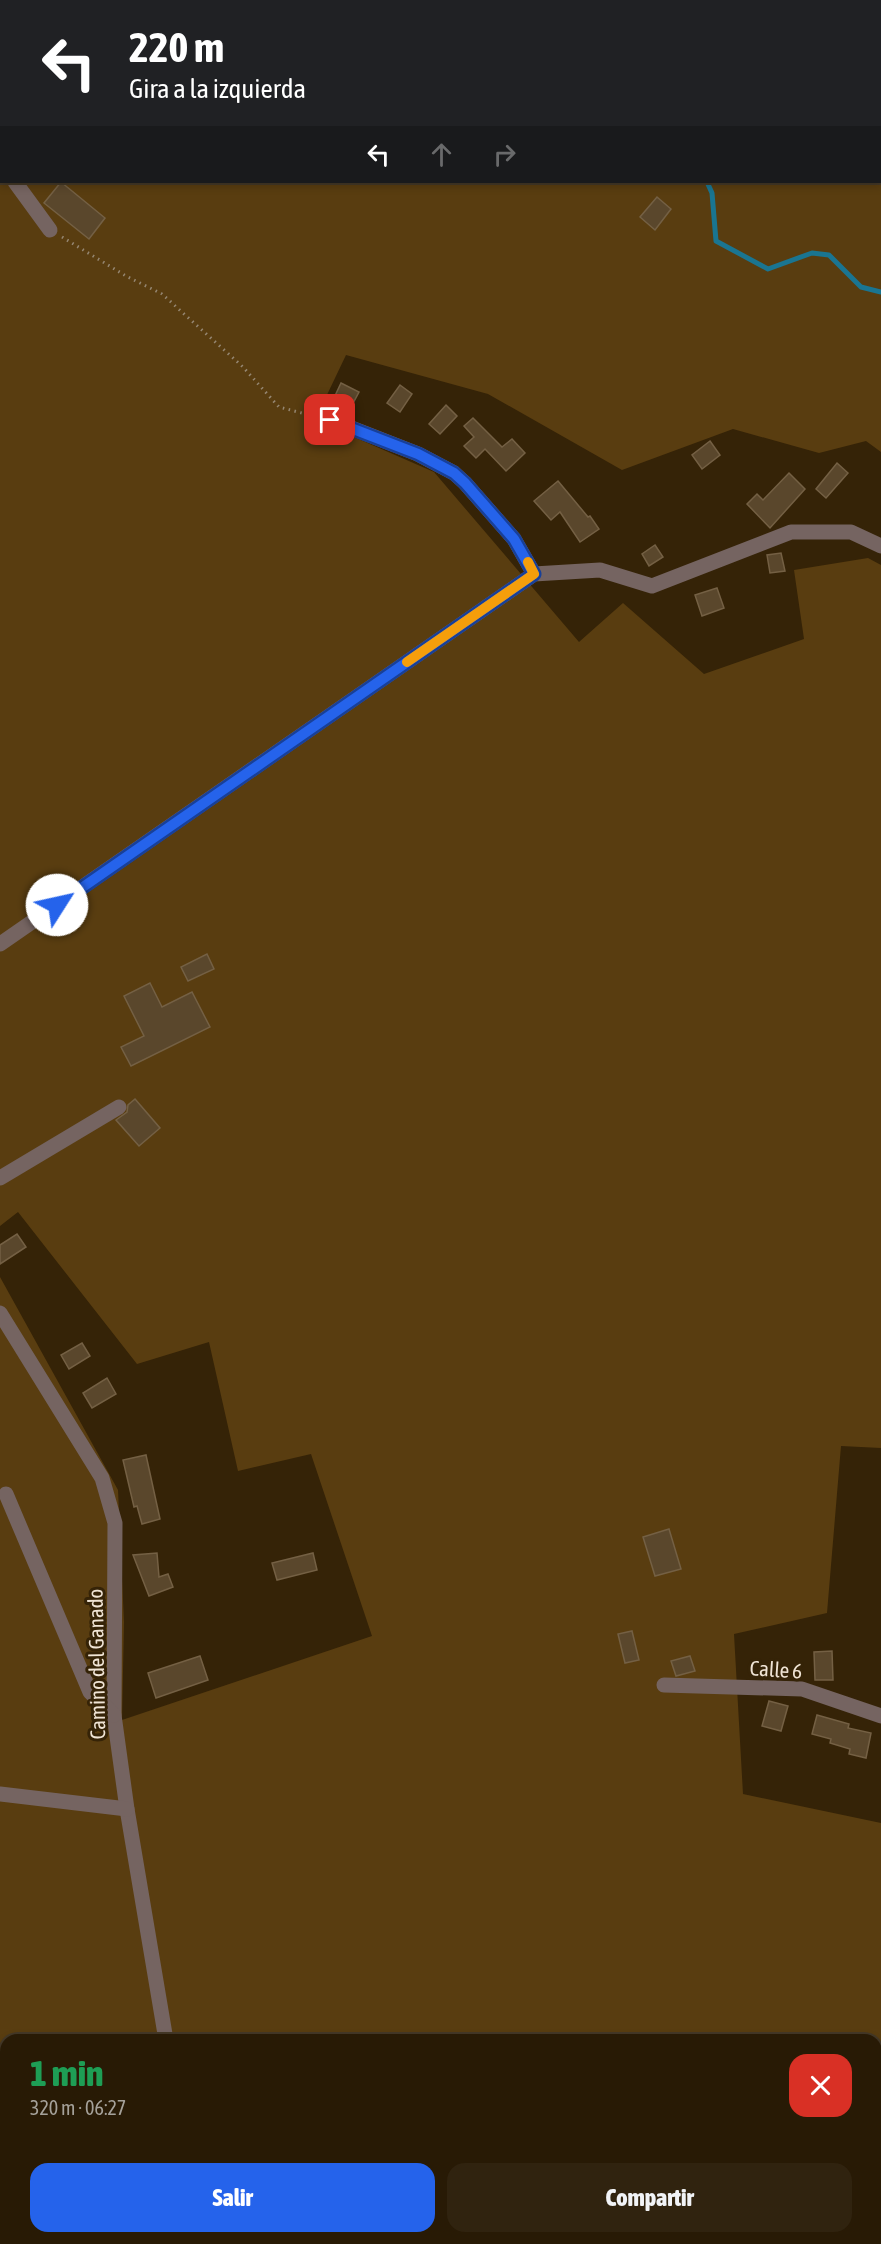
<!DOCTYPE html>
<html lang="es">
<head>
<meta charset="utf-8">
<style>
  body { margin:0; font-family:"Asap Condensed",sans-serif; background:#30230f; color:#f1f3f6; height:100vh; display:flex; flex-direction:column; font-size:22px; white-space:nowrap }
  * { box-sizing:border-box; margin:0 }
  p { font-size:20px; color:#a5a19a }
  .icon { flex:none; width:33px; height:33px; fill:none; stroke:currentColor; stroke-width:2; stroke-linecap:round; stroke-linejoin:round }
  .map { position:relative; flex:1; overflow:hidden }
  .drawer { position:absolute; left:0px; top:2034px; width:882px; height:210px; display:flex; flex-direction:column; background:#281a05; border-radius:18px 18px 0 0; box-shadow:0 3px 9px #0003,0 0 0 2px #443827 }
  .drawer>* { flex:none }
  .top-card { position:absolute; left:0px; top:0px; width:882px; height:183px; box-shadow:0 3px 9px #0003,0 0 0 2px #443827; background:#202124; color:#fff; overflow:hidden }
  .pin { position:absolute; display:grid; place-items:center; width:51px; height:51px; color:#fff; margin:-26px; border-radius:12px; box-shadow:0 3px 9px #0006 }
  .me { position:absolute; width:66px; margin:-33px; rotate:55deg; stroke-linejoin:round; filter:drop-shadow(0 0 4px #0008) }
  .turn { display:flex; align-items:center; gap:21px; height:126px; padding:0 30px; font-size:27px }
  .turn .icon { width:78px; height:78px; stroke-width:2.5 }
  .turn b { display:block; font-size:42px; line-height:51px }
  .lanes { display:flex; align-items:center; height:57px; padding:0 30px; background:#0003; justify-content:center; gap:30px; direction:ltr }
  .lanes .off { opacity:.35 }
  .round { display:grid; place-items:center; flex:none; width:63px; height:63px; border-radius:18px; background:#30230f }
  .summary { display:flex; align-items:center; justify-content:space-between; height:102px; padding:0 30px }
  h1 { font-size:36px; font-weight:800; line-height:45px; color:#1e9e55 }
  .action { display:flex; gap:12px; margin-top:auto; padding:12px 30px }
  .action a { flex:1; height:69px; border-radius:18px; background:#2563eb; color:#fff; font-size:24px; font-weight:800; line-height:69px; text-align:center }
  .action a+a { background:#30230f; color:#f1f3f6 }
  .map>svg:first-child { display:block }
</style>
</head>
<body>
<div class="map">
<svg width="881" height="2244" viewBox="0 0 881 2244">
  <rect width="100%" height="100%" fill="#352307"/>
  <!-- green -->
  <g fill="#593d10">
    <polygon points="0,0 694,1 2,2 2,182 880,182 881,151 881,452 866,441 819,453 733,429 622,470 488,394 346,355 315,420 434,472 579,642 623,603 704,674 804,639 794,570 868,558 881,565 881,1448 841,1446 827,1613 734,1634 743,1794 881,1823 881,2089 876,2090 876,2040 6,2040 6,2238 66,2238 68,2244 0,2244 0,1277 118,1490 124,1622 122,1720 372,1636 311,1454 238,1471 209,1342 137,1364 18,1212 0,1226"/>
    <polygon points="216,2238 819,2238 838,2244 217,2244"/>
  </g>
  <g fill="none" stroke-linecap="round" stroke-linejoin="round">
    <!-- stream -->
    <g stroke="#1a7591" stroke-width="5">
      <polyline points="397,0 399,2"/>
      <polyline points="595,0 595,2"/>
      <polyline points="413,2 413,0"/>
      <polyline points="707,182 712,193 716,241 768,269 812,253 829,255 861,287 881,292"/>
    </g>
  </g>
  <!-- building -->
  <g fill="#5a472c" stroke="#746044" stroke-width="1.5">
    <polygon points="61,182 105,218 89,239 44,203"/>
    <polygon points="657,197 671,209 655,230 640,217"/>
    <polygon points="341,383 359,392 351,407 334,398"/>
    <polygon points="400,385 412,394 400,412 387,403"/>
    <polygon points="446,405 457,416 440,434 429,424"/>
    <polygon points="473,418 502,447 512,439 525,453 506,471 485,449 476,458 464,446 474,437 464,426"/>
    <polygon points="710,441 720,455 702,469 692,455"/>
    <polygon points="837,463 848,473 826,498 816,489"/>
    <polygon points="789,473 805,489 770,528 747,504 757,494 763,500"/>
    <polygon points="558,481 588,517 590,516 599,529 580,542 560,512 551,520 534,501"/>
    <polygon points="655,545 663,557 649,566 642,554"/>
    <polygon points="781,553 785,571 770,573 767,555"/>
    <polygon points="717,588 724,608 702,616 695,595"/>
    <polygon points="207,954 214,969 188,981 181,967"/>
    <polygon points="150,983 162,1007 192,992 210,1027 131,1066 121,1047 144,1036 124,996"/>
    <polygon points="135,1099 160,1128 139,1146 116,1120 127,1112 128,1105"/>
    <polygon points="17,1234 26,1247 0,1264 0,1245"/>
    <polygon points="82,1343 90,1356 69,1369 61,1355"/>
    <polygon points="107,1378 116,1394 92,1408 83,1393"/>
    <polygon points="146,1455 160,1519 142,1524 137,1506 134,1507 123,1460"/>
    <polygon points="669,1529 681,1569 655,1576 643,1537"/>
    <polygon points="157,1553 159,1577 168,1574 173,1587 149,1596 133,1555"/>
    <polygon points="313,1553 317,1570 277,1580 272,1563"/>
    <polygon points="632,1631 639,1660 625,1663 618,1634"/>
    <polygon points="832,1651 833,1680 815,1680 814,1652"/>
    <polygon points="200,1656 208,1680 156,1698 148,1673"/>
    <polygon points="690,1656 695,1671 676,1676 671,1661"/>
    <polygon points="769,1701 788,1706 781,1731 762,1726"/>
    <polygon points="817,1715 849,1724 848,1728 871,1733 866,1758 849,1754 850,1749 830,1743 831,1739 812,1734"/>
  </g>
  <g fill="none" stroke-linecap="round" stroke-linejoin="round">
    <!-- path -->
    <polyline stroke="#958671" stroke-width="3" stroke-dasharray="1.5 4.5" stroke-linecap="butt" points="62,237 126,276 162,294 243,367 279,407 317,417"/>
    <!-- minor -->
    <g stroke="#756461" stroke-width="15">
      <polyline points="0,169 2,170"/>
      <polyline points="15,182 50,230"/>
      <polyline points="331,420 418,454 454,473 465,483 514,539 534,574"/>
      <polyline points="0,944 534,574 600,570 652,586 791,532 851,532 881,546"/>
      <polyline points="0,1178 119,1107"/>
      <polyline points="0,1313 102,1478 115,1523 114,1715 127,1809 166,2040"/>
      <polyline points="6,1494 90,1692 114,1715"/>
      <polyline points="664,1685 802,1689 881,1716"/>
      <polyline points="0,1794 127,1809"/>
      <polyline points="199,2238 200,2244"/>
    </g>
    <!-- major -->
    <g stroke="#c3a29a" stroke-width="15">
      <polyline points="733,0 735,2"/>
      <polyline points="880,118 881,119"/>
    </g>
  </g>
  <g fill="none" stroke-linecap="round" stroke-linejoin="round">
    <defs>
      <polyline id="route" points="57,905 534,574 514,539 465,483 454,473 418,454 330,420"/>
    </defs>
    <!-- route casing -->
    <use href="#route" stroke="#184099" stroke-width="15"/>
    <!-- route -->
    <use href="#route" stroke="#2563eb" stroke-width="10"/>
    <!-- slow -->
    <polyline stroke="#f59e0b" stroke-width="10" points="407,662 534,574 528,562"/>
  </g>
  <g text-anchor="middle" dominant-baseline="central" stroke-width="6" stroke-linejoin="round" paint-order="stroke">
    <!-- street labels -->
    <g font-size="21" fill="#f0e4d5" stroke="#352307">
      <text transform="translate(96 1664) rotate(-91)">Camino del Ganado</text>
      <text transform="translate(776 1669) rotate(4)">Calle 6</text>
    </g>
  </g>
</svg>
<div class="pin" style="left:330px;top:420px;background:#d93025"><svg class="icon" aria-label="arrive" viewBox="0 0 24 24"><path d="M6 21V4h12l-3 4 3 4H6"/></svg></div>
<svg class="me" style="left:57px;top:905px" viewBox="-20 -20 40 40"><circle r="19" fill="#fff"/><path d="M0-13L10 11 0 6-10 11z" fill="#2563eb"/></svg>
<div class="top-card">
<div class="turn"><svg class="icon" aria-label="left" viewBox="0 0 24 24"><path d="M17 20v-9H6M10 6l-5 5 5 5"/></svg><div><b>220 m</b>Gira a la izquierda</div></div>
<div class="lanes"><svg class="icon" aria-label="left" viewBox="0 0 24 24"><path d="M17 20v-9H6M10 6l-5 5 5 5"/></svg><svg class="icon off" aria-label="ahead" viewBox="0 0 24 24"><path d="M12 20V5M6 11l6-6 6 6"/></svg><svg class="icon off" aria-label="right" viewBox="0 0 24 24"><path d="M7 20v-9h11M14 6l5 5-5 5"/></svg></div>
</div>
<section class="drawer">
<div class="summary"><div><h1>1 min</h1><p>320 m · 06:27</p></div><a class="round" style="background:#d93025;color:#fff"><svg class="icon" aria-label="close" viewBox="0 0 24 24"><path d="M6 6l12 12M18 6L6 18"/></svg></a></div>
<div class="action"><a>Salir</a><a>Compartir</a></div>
</section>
</div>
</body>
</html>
